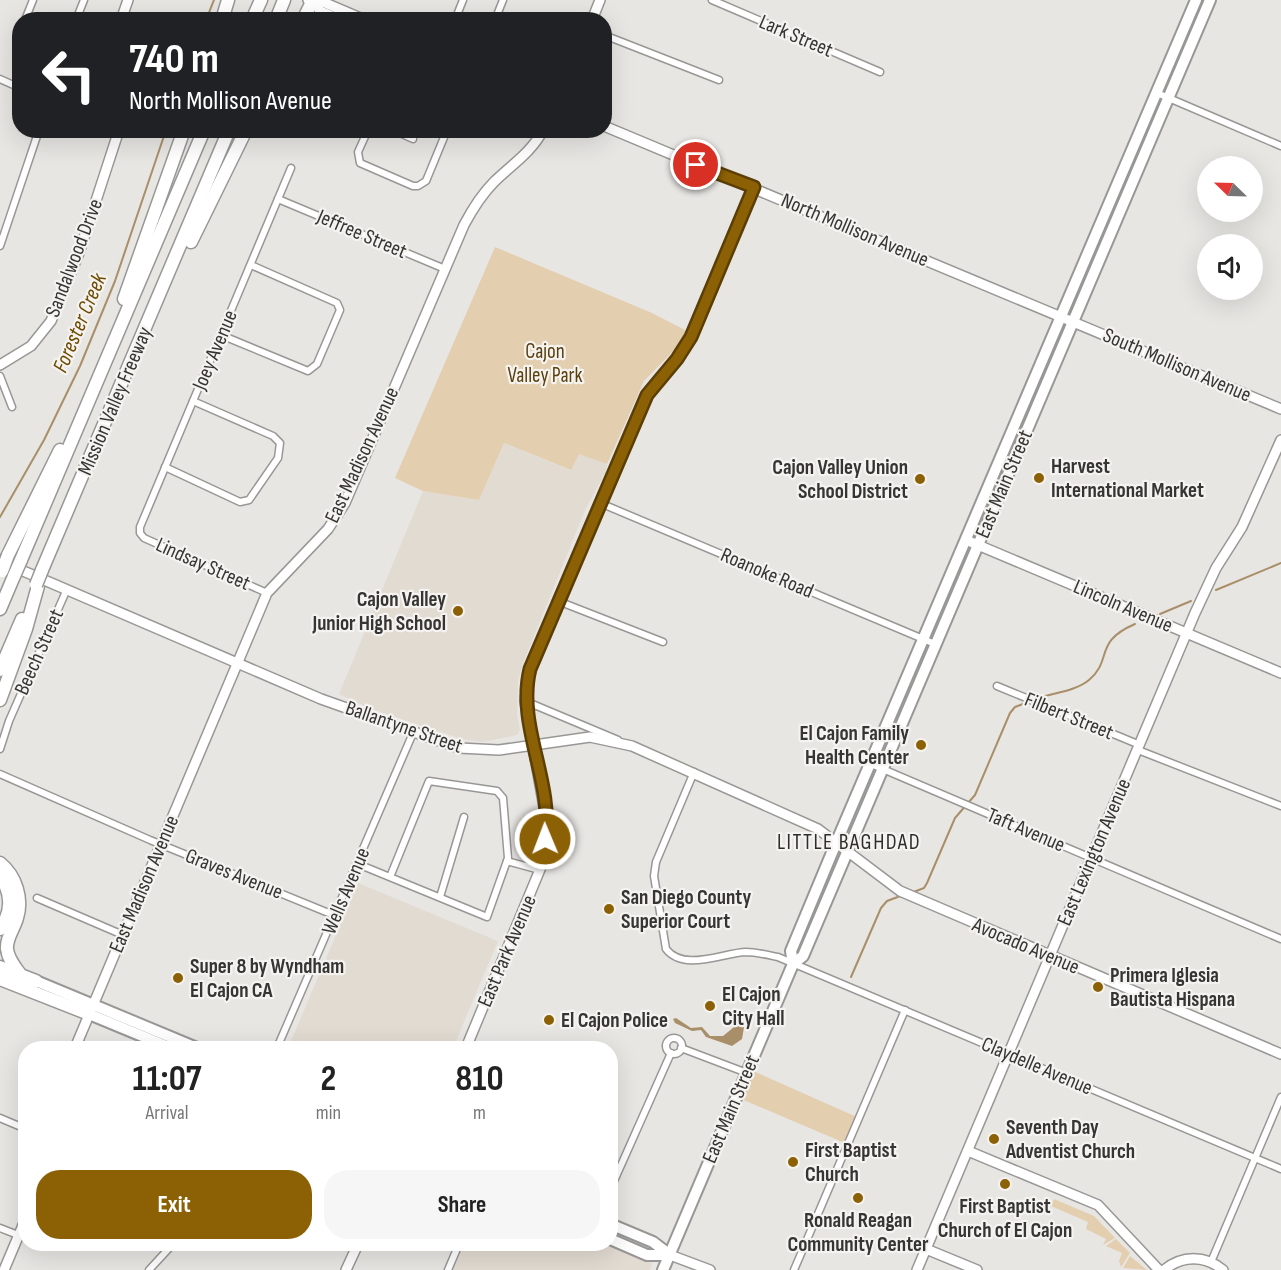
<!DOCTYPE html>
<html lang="en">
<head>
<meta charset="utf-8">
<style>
  body { margin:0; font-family:"Sofia Sans Condensed",sans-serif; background:#f6f6f6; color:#222; height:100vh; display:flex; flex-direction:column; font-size:22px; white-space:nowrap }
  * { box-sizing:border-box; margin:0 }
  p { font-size:20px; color:#767676 }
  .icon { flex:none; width:33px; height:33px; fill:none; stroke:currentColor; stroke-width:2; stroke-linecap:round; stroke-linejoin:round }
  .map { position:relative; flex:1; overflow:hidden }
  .panel { position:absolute; left:18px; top:1041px; width:600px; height:210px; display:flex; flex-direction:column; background:#fff; border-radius:24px; box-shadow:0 6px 24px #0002 }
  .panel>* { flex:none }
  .hud { position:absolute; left:12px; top:12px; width:600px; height:126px; border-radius:24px; box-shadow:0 6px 24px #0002; background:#202124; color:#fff; overflow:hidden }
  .needle { width:39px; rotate:293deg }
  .controls { position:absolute; left:1197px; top:156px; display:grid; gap:12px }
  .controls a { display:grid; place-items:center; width:66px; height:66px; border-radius:50%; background:#fff; box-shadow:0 6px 24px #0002; font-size:30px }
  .pin { position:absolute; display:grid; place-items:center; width:51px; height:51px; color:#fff; margin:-26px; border:3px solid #fff; border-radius:50%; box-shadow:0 2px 6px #0007 }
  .me { position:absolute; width:66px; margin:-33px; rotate:359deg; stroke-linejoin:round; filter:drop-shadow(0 0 4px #0008) }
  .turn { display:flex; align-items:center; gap:21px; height:126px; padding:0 18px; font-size:27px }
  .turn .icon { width:78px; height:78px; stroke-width:2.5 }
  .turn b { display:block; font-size:42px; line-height:51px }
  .eta { display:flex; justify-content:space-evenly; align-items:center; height:102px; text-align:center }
  .eta b { font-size:36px; font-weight:700; line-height:42px }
  .button { display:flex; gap:12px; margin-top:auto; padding:12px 18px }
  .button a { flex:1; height:69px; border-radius:24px; background:#8c6004; color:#fff; font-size:24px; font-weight:700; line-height:69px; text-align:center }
  .button a+a { background:#f6f6f6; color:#222 }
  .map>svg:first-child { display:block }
</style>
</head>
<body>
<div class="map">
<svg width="1281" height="1270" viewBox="0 0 1281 1270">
  <rect width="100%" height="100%" fill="#e8e6e3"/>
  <!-- built -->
  <g fill="#e2dbd2">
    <polygon points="504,443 570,470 579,453 607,464 605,473 586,508 523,663 518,680 517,715 520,730 517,735 483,742 462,739 368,708 339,694 423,491 479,500"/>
    <polygon points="358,883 498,941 453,1048 288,1048"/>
    <polygon points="464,1244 604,1244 652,1263 650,1270 453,1270"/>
  </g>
  <!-- green -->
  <g fill="#e3ceaf">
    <polygon points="495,247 652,313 687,331 677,347 644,381 607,464 579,454 571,470 504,443 479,500 423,491 395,478"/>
    <polygon points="751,1070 859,1118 847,1144 739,1098"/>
    <polygon points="1054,1199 1094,1216 1115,1238 1103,1245 1106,1239 1086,1229 1088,1222 1051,1206"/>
    <polygon points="1116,1239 1130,1253 1121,1267 1119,1261 1122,1253 1106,1246"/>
    <polygon points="1130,1256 1147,1270 1123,1268"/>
  </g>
  <!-- water -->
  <polygon fill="#a98f69" points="676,1018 691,1028 702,1027 710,1036 723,1036 739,1023 744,1027 742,1039 732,1046 706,1037 701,1030 692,1031 675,1023 673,1019"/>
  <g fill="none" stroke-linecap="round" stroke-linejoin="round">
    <!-- stream -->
    <g stroke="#a98f69" stroke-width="2">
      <polyline points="206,20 214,0"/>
      <polyline points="0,517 44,440 80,366 115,281 166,130"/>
      <polyline points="1216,590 1281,563"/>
      <polyline points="1160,614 1191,601"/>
      <path d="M 1036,699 C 1052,693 1076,691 1089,680 C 1113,660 1093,642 1135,624"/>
      <polyline points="911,893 924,888 927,883 955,818 975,795 1010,713 1015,707 1031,701"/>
      <polyline points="851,977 881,908 887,901 903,895"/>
    </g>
    <defs>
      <g id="street">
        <polyline points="712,0 880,72"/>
        <polyline points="25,20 33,0"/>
        <polyline points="76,20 84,0"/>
        <polyline points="455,20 463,0"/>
        <polyline points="495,20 503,0"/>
        <polyline points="604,35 719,80"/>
        <polyline points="0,79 20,88"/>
        <polyline points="1157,93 1281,146"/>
        <polyline points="368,130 358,152 360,163 413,186 418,186 426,181 447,130"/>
        <polyline points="393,130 413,139"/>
        <polyline points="278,199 445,269"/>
        <polyline points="0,246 39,130"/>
        <polyline points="221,335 308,371 317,364 340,310 337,303 251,265"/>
        <polyline points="0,376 12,407"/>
        <polyline points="165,467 240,502 249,500 278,458 280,443 273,436 193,401"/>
        <polyline points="600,503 935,644"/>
        <polyline points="267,593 144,538 140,533 140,527 291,168"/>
        <polyline points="558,601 663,642"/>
        <polyline points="997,686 1140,745"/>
        <polyline points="525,701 618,740"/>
        <polyline points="0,749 9,721 67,589"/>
        <polyline points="1138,750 1281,806"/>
        <polyline points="871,764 1281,939"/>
        <path d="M 694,772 L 656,862 L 654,876 L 666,949 C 684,972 722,953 746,952 C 756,952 768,955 778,957 L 1281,1169"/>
        <polyline points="0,774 150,840 336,916"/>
        <polyline points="507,861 540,870"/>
        <polyline points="358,864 487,917 508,858 503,798 497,791 429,781 390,877"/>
        <polyline points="440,897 464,817"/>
        <polyline points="37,898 123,935"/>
        <circle cx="674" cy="1046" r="8"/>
        <polyline points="277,1048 413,733"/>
        <polyline points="681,1048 747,1073"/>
        <polyline points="0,1118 26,1129"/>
        <polyline points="610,1190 671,1053"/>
        <polyline points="0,1228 18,1235"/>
        <polyline points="1211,1262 1281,1097"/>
        <polyline points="149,1270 173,1244"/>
        <polyline points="448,1270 459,1244"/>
        <polyline points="794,1270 905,1010"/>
      </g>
      <g id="secondary">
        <polyline points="308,0 315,3 323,2 365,20"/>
        <polyline points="315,3 320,11 341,20"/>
        <polyline points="121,20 128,0"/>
        <polyline points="592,20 600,0"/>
        <polyline points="604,126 1281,409"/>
        <polyline points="0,365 31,346 51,321 79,253 119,130"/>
        <polyline points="966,540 1281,673"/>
        <polyline points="0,561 321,699 459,748 499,750 590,737 632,746 818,829 900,891 1281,1054"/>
        <path d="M 75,1048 L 267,593 L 328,529 L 345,503 L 464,225 C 472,210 481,195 494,182 C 510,166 532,152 543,130"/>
        <polyline points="466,1048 541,867 546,832 545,813 525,701 530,669 647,395 677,359 691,337 755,187"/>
        <polyline points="968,1151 1098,1205 1159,1270"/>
        <polyline points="926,1249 977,1270"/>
        <polyline points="670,1255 710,1270"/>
        <polyline points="4,1270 26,1218"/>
        <polyline points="346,1270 358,1244"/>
        <polyline points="917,1270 1195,613 1216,568 1242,527 1281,440"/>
        <path d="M 1164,1270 C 1182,1255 1205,1255 1223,1270"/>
      </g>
      <g id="primary">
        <polyline points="793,964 791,951 831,855 1196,0"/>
        <polyline points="36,981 197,1048"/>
        <polyline points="89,1014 171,1048"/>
        <polyline points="610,1224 653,1242 670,1255"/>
        <polyline points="610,1239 647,1255 670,1255"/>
        <polyline points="663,1270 793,964 803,956 1210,0"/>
      </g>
      <g id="highway">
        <polyline points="222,20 228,0"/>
        <polyline points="252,20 261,0"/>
        <polyline points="276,20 284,0"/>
        <polyline points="303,20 313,0"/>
        <polyline points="191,242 246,130"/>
        <polyline points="124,299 184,130"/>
        <polyline points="8,555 60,450"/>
        <polyline points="21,560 204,130"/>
        <polyline points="42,570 229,130"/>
        <polyline points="0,609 14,576"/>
        <polyline points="0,670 22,619"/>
        <polyline points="0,700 26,629 38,586"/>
        <path d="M 0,863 C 16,876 23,899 17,918 C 14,929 6,938 7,949 C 8,959 15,967 20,974"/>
        <path d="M 0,876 C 12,893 12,912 0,929"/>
        <polyline points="0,967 36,981"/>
        <polyline points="0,979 89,1014"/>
      </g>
    </defs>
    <!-- street casing -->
    <use href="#street" stroke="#999795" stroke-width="9"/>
    <!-- secondary casing -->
    <use href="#secondary" stroke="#999795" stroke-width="12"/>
    <!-- primary casing -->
    <use href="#primary" stroke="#999795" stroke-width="14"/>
    <!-- highway casing -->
    <use href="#highway" stroke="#999795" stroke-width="15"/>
    <!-- street -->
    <use href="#street" stroke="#fff" stroke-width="6"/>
    <!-- secondary -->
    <use href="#secondary" stroke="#fff" stroke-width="9"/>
    <!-- primary -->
    <use href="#primary" stroke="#fff" stroke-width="10"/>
    <!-- highway -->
    <use href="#highway" stroke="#fff" stroke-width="12"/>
    <defs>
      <g id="highway-bridge">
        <polyline points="2,571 8,555"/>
        <polyline points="14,576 21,560"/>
        <polyline points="36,585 42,570"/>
      </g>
    </defs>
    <!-- highway-bridge casing -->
    <use href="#highway-bridge" stroke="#999795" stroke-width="15" stroke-linecap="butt"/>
    <!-- highway-bridge -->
    <use href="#highway-bridge" stroke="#fff" stroke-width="12"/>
  </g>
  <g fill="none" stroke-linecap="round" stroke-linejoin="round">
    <defs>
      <path id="route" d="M 545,839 C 554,782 516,726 530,669 L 647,395 L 677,359 L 691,337 L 754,187 L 696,165"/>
    </defs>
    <!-- route casing -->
    <use href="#route" stroke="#5b3e03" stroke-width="15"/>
    <!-- route -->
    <use href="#route" stroke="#8c6004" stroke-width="10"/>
  </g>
  <!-- markers -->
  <g fill="#8c6004" stroke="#f5f3f0" stroke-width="2">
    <circle cx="1039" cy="478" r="6"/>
    <circle cx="920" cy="479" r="6"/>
    <circle cx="458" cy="611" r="6"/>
    <circle cx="921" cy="745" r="6"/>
    <circle cx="609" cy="909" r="6"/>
    <circle cx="178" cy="978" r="6"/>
    <circle cx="1098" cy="987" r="6"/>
    <circle cx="710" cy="1006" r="6"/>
    <circle cx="549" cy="1020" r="6"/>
    <circle cx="994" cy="1139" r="6"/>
    <circle cx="793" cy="1162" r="6"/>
    <circle cx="1005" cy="1184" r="6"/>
    <circle cx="858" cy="1198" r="6"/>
  </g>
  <g text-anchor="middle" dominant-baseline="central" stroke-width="4.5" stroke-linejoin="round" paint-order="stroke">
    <!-- street labels -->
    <g font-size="21" fill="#363534" stroke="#f5f3f0">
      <text transform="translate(796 36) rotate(23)">Lark Street</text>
      <text transform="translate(855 230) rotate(23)">North Mollison Avenue</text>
      <text transform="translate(362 234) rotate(23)">Jeffree Street</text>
      <text transform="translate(74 258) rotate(-69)">Sandalwood Drive</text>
      <text transform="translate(215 350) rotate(-67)">Joey Avenue</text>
      <text transform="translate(1177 365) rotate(23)">South Mollison Avenue</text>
      <text transform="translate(115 401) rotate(-67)">Mission Valley Freeway</text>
      <text transform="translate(362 455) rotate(-65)">East Madison Avenue</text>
      <text transform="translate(1004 484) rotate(-67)">East Main Street</text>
      <text transform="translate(203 564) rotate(24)">Lindsay Street</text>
      <text transform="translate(767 573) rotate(23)">Roanoke Road</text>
      <text transform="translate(1123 606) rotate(23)">Lincoln Avenue</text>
      <text transform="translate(39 652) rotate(-66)">Beech Street</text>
      <text transform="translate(1069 716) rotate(22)">Filbert Street</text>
      <text transform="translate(404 727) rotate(19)">Ballantyne Street</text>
      <text transform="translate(1026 830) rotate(23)">Taft Avenue</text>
      <text transform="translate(1094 852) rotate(-67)">East Lexington Avenue</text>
      <text transform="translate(234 874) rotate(22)">Graves Avenue</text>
      <text transform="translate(144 884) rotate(-67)">East Madison Avenue</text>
      <text transform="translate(346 891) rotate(-67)">Wells Avenue</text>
      <text transform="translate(1026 946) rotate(23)">Avocado Avenue</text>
      <text transform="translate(507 951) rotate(-67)">East Park Avenue</text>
      <text transform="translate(1037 1066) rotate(23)">Claydelle Avenue</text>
      <text transform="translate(731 1109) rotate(-67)">East Main Street</text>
    </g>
    <!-- park labels -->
    <g font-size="21" fill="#5b400e" stroke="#f5f3f0">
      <text x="545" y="351">Cajon<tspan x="545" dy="24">Valley Park</tspan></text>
    </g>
    <!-- poi labels -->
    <g font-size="21" font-weight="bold" fill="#363534" stroke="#f5f3f0" text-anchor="start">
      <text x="1051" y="466">Harvest<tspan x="1051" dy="24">International Market</tspan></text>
      <text x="908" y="467" text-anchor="end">Cajon Valley Union<tspan x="908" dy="24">School District</tspan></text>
      <text x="446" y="599" text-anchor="end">Cajon Valley<tspan x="446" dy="24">Junior High School</tspan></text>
      <text x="909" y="733" text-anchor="end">El Cajon Family<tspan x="909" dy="24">Health Center</tspan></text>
      <text x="621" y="897">San Diego County<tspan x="621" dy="24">Superior Court</tspan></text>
      <text x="190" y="966">Super 8 by Wyndham<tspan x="190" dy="24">El Cajon CA</tspan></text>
      <text x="1110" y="975">Primera Iglesia<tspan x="1110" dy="24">Bautista Hispana</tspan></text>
      <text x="722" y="994">El Cajon<tspan x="722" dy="24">City Hall</tspan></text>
      <text x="561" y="1020">El Cajon Police</text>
      <text x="1006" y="1127">Seventh Day<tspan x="1006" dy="24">Adventist Church</tspan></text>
      <text x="805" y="1150">First Baptist<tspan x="805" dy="24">Church</tspan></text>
      <text x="1005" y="1206" text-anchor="middle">First Baptist<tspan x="1005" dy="24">Church of El Cajon</tspan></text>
      <text x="858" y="1220" text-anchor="middle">Ronald Reagan<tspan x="858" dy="24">Community Center</tspan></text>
    </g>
    <!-- water labels -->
    <g font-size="22" font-style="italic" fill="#6e4a00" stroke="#f5f3f0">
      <text transform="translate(80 323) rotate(-67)">Forester Creek</text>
    </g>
    <!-- neighbourhood labels -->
    <g font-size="22" letter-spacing="1.5" fill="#2e2d2b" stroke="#f5f3f0">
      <text x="849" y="842">LITTLE BAGHDAD</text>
    </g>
  </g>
</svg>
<div class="controls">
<a><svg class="needle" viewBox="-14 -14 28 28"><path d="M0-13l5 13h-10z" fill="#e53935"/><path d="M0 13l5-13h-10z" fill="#767676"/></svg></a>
<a><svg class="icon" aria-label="sound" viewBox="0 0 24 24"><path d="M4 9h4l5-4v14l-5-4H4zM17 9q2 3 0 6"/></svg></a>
</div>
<div class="pin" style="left:696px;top:165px;background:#d93025"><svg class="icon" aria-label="arrive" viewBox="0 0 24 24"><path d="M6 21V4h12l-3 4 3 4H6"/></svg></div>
<svg class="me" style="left:545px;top:839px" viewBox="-20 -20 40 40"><circle r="17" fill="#8c6004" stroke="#fff" stroke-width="3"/><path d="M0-11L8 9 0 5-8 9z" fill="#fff"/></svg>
<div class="hud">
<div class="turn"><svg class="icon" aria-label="left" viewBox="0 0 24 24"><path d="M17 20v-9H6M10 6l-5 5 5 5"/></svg><div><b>740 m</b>North Mollison Avenue</div></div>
</div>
<section class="panel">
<div class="eta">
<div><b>11:07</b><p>Arrival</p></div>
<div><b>2</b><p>min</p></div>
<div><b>810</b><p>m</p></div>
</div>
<div class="button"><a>Exit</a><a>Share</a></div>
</section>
</div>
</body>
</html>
